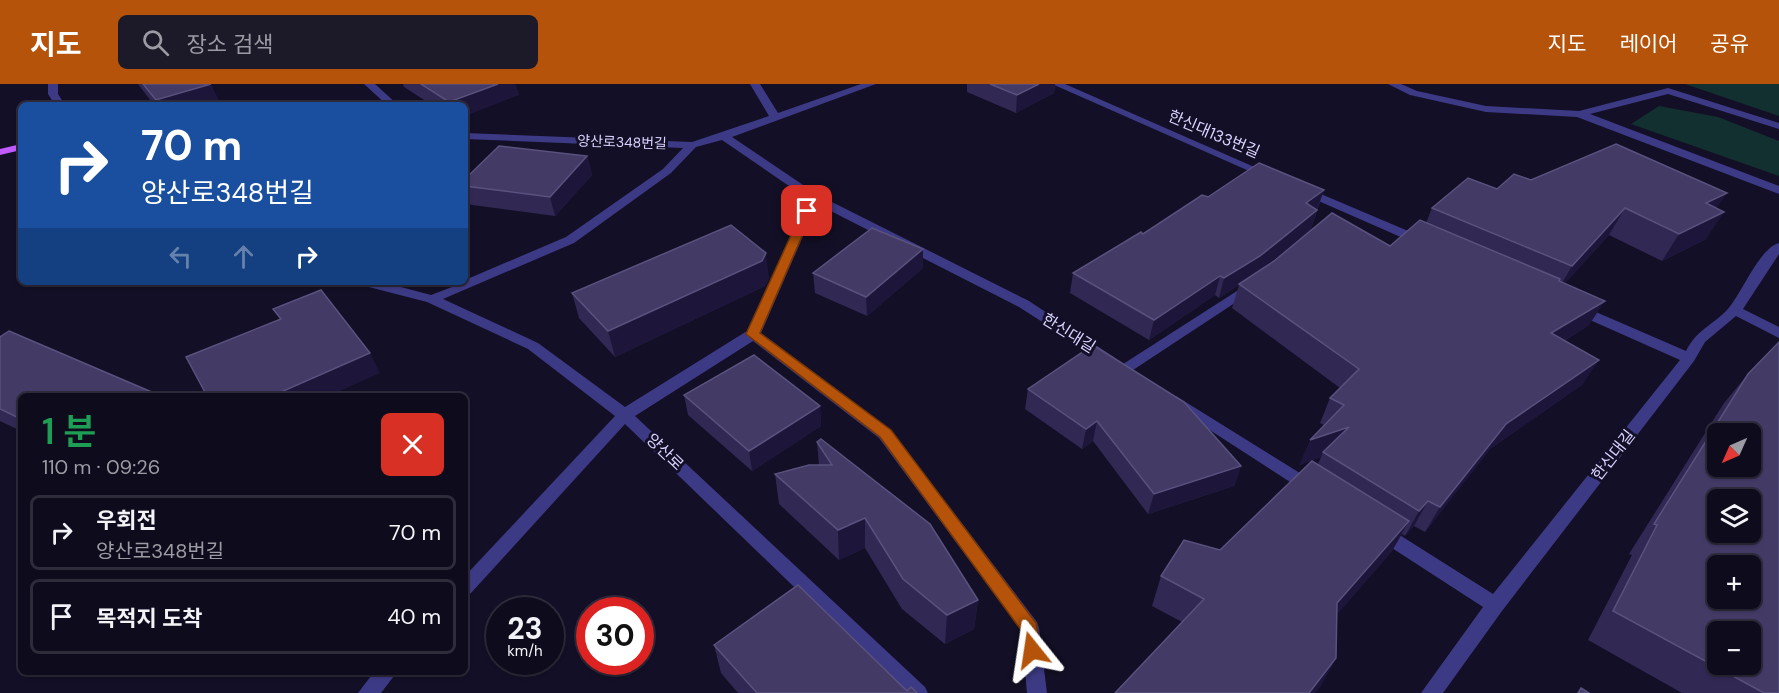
<!DOCTYPE html>
<html lang="ko">
<head>
<meta charset="utf-8">
<style>
  body { margin:0; font-family:"DM Sans","Noto Sans KR",sans-serif; background:#1c1929; color:#f1f3f6; height:100vh; display:flex; flex-direction:column; font-size:22px; white-space:nowrap }
  * { box-sizing:border-box; margin:0 }
  p { font-size:20px; color:#9b9ba3 }
  .icon { flex:none; width:33px; height:33px; fill:none; stroke:currentColor; stroke-width:2; stroke-linecap:round; stroke-linejoin:round }
  .map { position:relative; flex:1; overflow:hidden }
  .panel { position:absolute; left:18px; top:309px; width:450px; height:282px; display:flex; flex-direction:column; background:#0e0b1c; border-radius:9px; box-shadow:0 2px 4px #0004,0 0 0 2px #2e2b3b }
  .panel>* { flex:none }
  .banner { position:absolute; left:18px; top:18px; width:450px; height:183px; border-radius:9px; box-shadow:0 2px 4px #0004,0 0 0 2px #2e2b3b; background:#1a4fa0; color:#fff; overflow:hidden }
  .needle { width:39px; rotate:225deg }
  .buttons { position:absolute; left:1707px; top:339px; display:grid; gap:12px }
  .buttons a { display:grid; place-items:center; width:54px; height:54px; border-radius:9px; background:#0e0b1c; box-shadow:0 2px 4px #0004,0 0 0 2px #2e2b3b; font-size:30px }
  .speed { position:absolute; left:486px; top:513px; display:flex; gap:12px; font-size:30px; font-weight:700; text-align:center }
  .speed>* { display:grid; place-content:center; width:78px; height:78px; border-radius:50%; background:#0e0b1c; box-shadow:0 2px 4px #0004,0 0 0 2px #2e2b3b; line-height:1 }
  .speed small { font-size:15px; font-weight:400 }
  .speed .limit { border:9px solid #d22; background:#fff; color:#111 }
  .pin { position:absolute; display:grid; place-items:center; width:51px; height:51px; color:#fff; margin:-26px; border-radius:12px; box-shadow:0 3px 9px #0006 }
  .me { position:absolute; width:66px; margin:-33px; rotate:345deg; stroke-linejoin:round; filter:drop-shadow(0 0 4px #0008) }
  .turn { display:flex; align-items:center; gap:21px; height:126px; padding:0 24px; font-size:27px }
  .turn .icon { width:78px; height:78px; stroke-width:2.5 }
  .turn b { display:block; font-size:42px; line-height:51px }
  .lanes { display:flex; align-items:center; height:57px; padding:0 24px; background:#0003; justify-content:center; gap:30px; direction:ltr }
  .lanes .off { opacity:.35 }
  .round { display:grid; place-items:center; flex:none; width:63px; height:63px; border-radius:9px; background:#1c1929 }
  .headline { display:flex; align-items:center; justify-content:space-between; height:102px; padding:0 24px }
  h1 { font-size:36px; font-weight:600; line-height:45px; color:#1e9e55 }
  ul { padding:0; list-style:none }
  li { display:flex; align-items:center; gap:18px; height:75px; margin:0 12px 9px; padding:0 12px; border:3px solid #2e2b3b; border-radius:9px }
  li div { flex:1 }
  li b { display:block; font-size:22px }
  li em { font-style:normal }
  header { display:flex; align-items:center; gap:36px; box-sizing:border-box; height:84px; padding:0 30px; background:#b45309; color:#fff }
  header strong { font-size:28px }
  nav { display:flex; gap:33px; margin-inline-start:auto; font-size:21px }
  .search { width:420px; height:54px; background:#1c1929; display:flex; align-items:center; gap:15px; box-sizing:border-box; padding:0 21px; border-radius:9px; color:#9b9ba3; font-size:22px }
  .map>svg:first-child { display:block }
</style>
</head>
<body>
<header>
<strong>지도</strong>
<div class="search"><svg class="icon" aria-label="search" viewBox="0 0 24 24"><circle cx="10" cy="10" r="6"/><path d="M15 15l6 6"/></svg>장소 검색</div>
<nav><a>지도</a><a>레이어</a><a>공유</a></nav>
</header>
<div class="map">
<svg width="1779" height="609" viewBox="0 0 1779 609">
  <rect width="100%" height="100%" fill="#130f26"/>
  <!-- green -->
  <g fill="#12302f">
    <polygon points="1685,0 1779,0 1779,32"/>
    <polygon points="1659,22 1718,33 1779,57 1779,92 1631,40"/>
  </g>
  <g fill="none" stroke-linecap="round" stroke-linejoin="round">
    <!-- minor -->
    <g fill="#3d3a85" fill-rule="evenodd">
      <polygon points="48,0 58,0 58,10 65,21 55,21 48,10"/>
      <polygon points="364,0 375,0 398,21 387,21"/>
      <path d="M 750,0 L 760,0 L 778,29 L 861,0 L 876,0 L 732,53 L 818,111 L 1029,217 L 1115,274 L 1113,277 L 1103,277 L 1019,223 L 817,120 L 761,249 L 891,346 L 1037,538 L 1039,544 L 1047,609 L 1027,609 L 1021,546 L 879,354 L 753,257 L 635,332 L 925,603 L 928,609 L 904,609 L 625,340 L 471,509 L 465,512 L 465,492 L 615,332 L 528,265 L 427,218 L 361,201 L 359,198 L 382,198 L 431,211 L 465,198 L 465,196 L 566,153 L 663,85 L 683,64 L 465,55 L 465,49 L 692,58 L 769,32 ZM 722,56 L 808,115 L 747,247 L 625,323 L 538,259 L 443,215 L 574,159 L 671,89 L 696,63 Z"/>
      <polygon points="1052,0 1065,0 1275,92 1269,95 1265,94"/>
      <polygon points="1388,0 1401,0 1417,7 1486,22 1579,27 1668,4 1779,39 1779,45 1668,10 1590,30 1779,102 1779,110 1577,33 1486,28 1410,11"/>
      <polygon points="1302,102 1427,155 1429,158 1427,161 1419,161 1298,108 1298,104"/>
      <path d="M 1779,159 L 1779,170 L 1743,225 L 1779,243 L 1779,254 L 1736,232 L 1705,258 L 1694,277 L 1502,527 L 1443,609 L 1421,609 L 1483,523 L 1375,453 L 1372,448 L 1375,443 L 1381,441 L 1387,443 L 1493,510 L 1680,276 L 1572,228 L 1570,225 L 1572,222 L 1582,222 L 1686,267 C 1698,243 1717,240 1731,221 C 1743,206 1760,164 1779,159 Z"/>
      <polygon points="1251,198 1258,202 1256,205 1130,288 1120,288 1118,285 1120,282"/>
      <polygon points="1176,312 1316,399 1318,403 1316,407 1310,409 1304,407 1171,321 1168,317 1171,313"/>
      <polygon points="374,588 397,588 381,609 358,609"/>
    </g>
    <!-- major -->
    <polygon fill="#c25bff" fill-rule="evenodd" points="21,60 21,66 0,71 0,65"/>
  </g>
  <!-- wall -->
  <g fill="#312854">
    <polygon points="138,0 210,0 221,21 154,21"/>
    <polygon points="403,0 515,0 519,11 465,21 432,21 404,3"/>
    <polygon points="967,0 1055,0 1054,9 1016,29 967,8"/>
    <polygon points="587,72 592,91 555,132 465,120 465,95"/>
    <polygon points="1531,96 1717,124 1706,155 1662,177 1609,151 1565,199 1589,241 1564,257 1583,300 1490,365 1425,448 1414,442 1405,452 1402,450 1392,467 1337,530 1336,574 1320,603 1315,609 1115,609 1182,538 1152,522 1161,492 1220,466 1318,380 1321,373 1299,381 1324,341 1320,339 1330,314 1340,304 1232,224 1239,201 1219,214 1215,211 1149,256 1070,209 1073,189 1208,113 1324,106 1311,145 1260,186 1390,162 1426,139 1432,124"/>
    <polygon points="923,165 923,184 867,232 815,209 813,189"/>
    <polygon points="769,194 765,202 615,273 579,234 572,209"/>
    <polygon points="0,253 21,312 21,347 0,337"/>
    <polygon points="1748,290 1779,609 1682,609 1588,556 1632,471 1629,470 1724,319"/>
    <polygon points="1028,305 1241,382 1234,402 1148,430 1093,357 1082,365 1025,325"/>
    <polygon points="684,311 820,322 821,342 752,387 688,331"/>
    <polygon points="817,358 978,516 974,545 945,560 902,525 865,464 839,476 779,420 775,390 819,381"/>
    <polygon points="714,561 907,607 917,609 738,609 721,589"/>
  </g>
  <!-- shaded-wall -->
  <g fill="#1d163a">
    <polygon points="211,0 221,21 159,21 156,16"/>
    <polygon points="498,0 515,0 519,11 465,32 465,21 450,21 449,18"/>
    <polygon points="1039,0 1055,0 1054,9 1016,29 1017,11"/>
    <polygon points="587,72 592,91 555,132 550,113"/>
    <polygon points="1324,106 1317,125 1299,138 1306,119"/>
    <polygon points="1727,109 1709,135 1706,119"/>
    <polygon points="1625,124 1609,151 1556,209 1572,182"/>
    <polygon points="1317,126 1311,145 1254,191 1219,214 1224,194"/>
    <polygon points="1724,128 1706,155 1662,177 1679,150"/>
    <polygon points="465,134 470,149 465,152"/>
    <polygon points="923,165 923,184 867,232 866,213"/>
    <polygon points="766,169 769,194 765,202 615,273 608,247"/>
    <polygon points="1220,192 1215,211 1149,256 1154,236"/>
    <polygon points="1605,217 1589,241 1536,274 1551,249"/>
    <polygon points="370,269 380,289 329,312 272,312"/>
    <polygon points="1599,276 1583,300 1490,365 1425,448 1440,423 1506,340"/>
    <polygon points="820,322 821,342 752,387 749,367"/>
    <polygon points="1097,337 1093,357 1082,365 1086,345"/>
    <polygon points="1349,343 1323,368 1321,373 1299,381 1310,356"/>
    <polygon points="1241,382 1234,402 1148,430 1154,410"/>
    <polygon points="1428,417 1414,442 1405,452 1419,427"/>
    <polygon points="865,434 865,464 839,476 838,446"/>
    <polygon points="1409,437 1392,467 1322,548 1337,519"/>
    <polygon points="978,516 974,545 945,560 947,531"/>
    <polygon points="1336,574 1320,603 1315,609 1309,609"/>
  </g>
  <!-- building -->
  <g fill="#433a66" stroke="#5a527e" stroke-width="1.5" fill-rule="evenodd">
    <polygon points="143,0 211,0 156,16"/>
    <polygon points="421,0 498,0 449,18"/>
    <polygon points="990,0 1039,0 1017,11"/>
    <polygon points="1616,60 1727,109 1706,119 1724,128 1679,150 1625,124 1572,182 1432,124 1468,94 1497,105 1514,90 1531,96"/>
    <polygon points="499,62 587,72 550,113 465,102 465,95"/>
    <polygon points="1259,79 1324,106 1306,119 1317,126 1260,172 1224,194 1220,192 1154,236 1073,189 1141,148 1143,150 1202,111 1208,113"/>
    <polygon points="1332,129 1390,162 1420,136 1560,195 1559,197 1605,217 1551,249 1599,276 1506,340 1440,423 1428,417 1419,427 1323,368 1349,343 1310,356 1344,321 1330,314 1359,285 1239,200 1274,177"/>
    <polygon points="731,141 766,169 762,177 608,247 572,209"/>
    <polygon points="872,144 923,165 866,213 813,189"/>
    <polygon points="321,206 370,269 272,312 207,312 186,273 281,235 273,225"/>
    <polygon points="9,247 161,312 21,312 21,335 0,325 0,253"/>
    <path d="M 1779,258 L 1779,609 L 1764,609 L 1613,527 L 1657,441 L 1654,440 L 1748,290 ZM 1718,350 L 1750,350 L 1750,382 L 1718,382 ZM 1718,416 L 1750,416 L 1750,448 L 1718,448 ZM 1718,482 L 1750,482 L 1750,514 L 1718,514 ZM 1718,548 L 1750,548 L 1750,580 L 1718,580 Z"/>
    <polygon points="1093,261 1184,318 1241,382 1154,410 1097,337 1086,345 1028,305"/>
    <polygon points="754,271 820,322 749,367 684,311"/>
    <polygon points="821,355 930,440 978,516 947,531 903,495 865,434 838,446 775,390 809,381 832,381 817,358"/>
    <polygon points="1312,377 1409,437 1337,519 1336,574 1309,609 1115,609 1204,515 1161,492 1184,456 1220,466"/>
    <polygon points="798,501 907,607 911,603 917,609 757,609 714,561"/>
    <polygon points="1581,604 1589,609 1578,609"/>
  </g>
  <!-- route -->
  <polygon fill="#b45309" stroke="#753606" stroke-width="1.5" points="807,123 813,127 760,249 891,346 1036,539 1041,566 1038,571 1032,574 1026,571 1021,546 880,353 746,250 802,127"/>
  <g text-anchor="middle" dominant-baseline="central" stroke-width="6" stroke-linejoin="round" paint-order="stroke">
    <!-- far-street labels -->
    <g font-size="14" fill="#d9d4ff" stroke="#130f26">
      <text transform="translate(622 58) rotate(2)">양산로348번길</text>
    </g>
    <!-- street labels -->
    <g font-size="16" fill="#d9d4ff" stroke="#130f26">
      <text transform="translate(1214 50) rotate(23)">한신대133번길</text>
      <text transform="translate(1069 249) rotate(32)">한신대길</text>
      <text transform="translate(665 368) rotate(44)">양산로</text>
      <text transform="translate(1613 371) rotate(-52)">한신대길</text>
    </g>
  </g>
</svg>
<div class="buttons">
<a><svg class="needle" viewBox="-14 -14 28 28"><path d="M0-13l5 13h-10z" fill="#e53935"/><path d="M0 13l5-13h-10z" fill="#9b9ba3"/></svg></a>
<a><svg class="icon" aria-label="layers" viewBox="0 0 24 24"><path d="M12 4l9 5-9 5-9-5zM3 14l9 5 9-5"/></svg></a>
<a>+</a>
<a>−</a>
</div>
<div class="speed"><div>23<small>km/h</small></div><div class="limit">30</div></div>
<div class="pin" style="left:807px;top:127px;background:#d93025"><svg class="icon" aria-label="arrive" viewBox="0 0 24 24"><path d="M6 21V4h12l-3 4 3 4H6"/></svg></div>
<svg class="me" style="left:1032px;top:566px" viewBox="-20 -20 40 40"><path d="M0-17L14 15 0 8-14 15z" fill="#b45309" stroke="#fff" stroke-width="4"/></svg>
<div class="banner">
<div class="turn"><svg class="icon" aria-label="right" viewBox="0 0 24 24"><path d="M7 20v-9h11M14 6l5 5-5 5"/></svg><div><b>70 m</b>양산로348번길</div></div>
<div class="lanes"><svg class="icon off" aria-label="left" viewBox="0 0 24 24"><path d="M17 20v-9H6M10 6l-5 5 5 5"/></svg><svg class="icon off" aria-label="ahead" viewBox="0 0 24 24"><path d="M12 20V5M6 11l6-6 6 6"/></svg><svg class="icon" aria-label="right" viewBox="0 0 24 24"><path d="M7 20v-9h11M14 6l5 5-5 5"/></svg></div>
</div>
<section class="panel">
<div class="headline"><div><h1>1 분</h1><p>110 m · 09:26</p></div><a class="round" style="background:#d93025;color:#fff"><svg class="icon" aria-label="close" viewBox="0 0 24 24"><path d="M6 6l12 12M18 6L6 18"/></svg></a></div>
<ul>
<li><svg class="icon" aria-label="right" viewBox="0 0 24 24"><path d="M7 20v-9h11M14 6l5 5-5 5"/></svg><div><b>우회전</b><p>양산로348번길</p></div><em>70 m</em></li>
<li><svg class="icon" aria-label="arrive" viewBox="0 0 24 24"><path d="M6 21V4h12l-3 4 3 4H6"/></svg><div><b>목적지 도착</b></div><em>40 m</em></li>
</ul>
</section>
</div>
</body>
</html>
